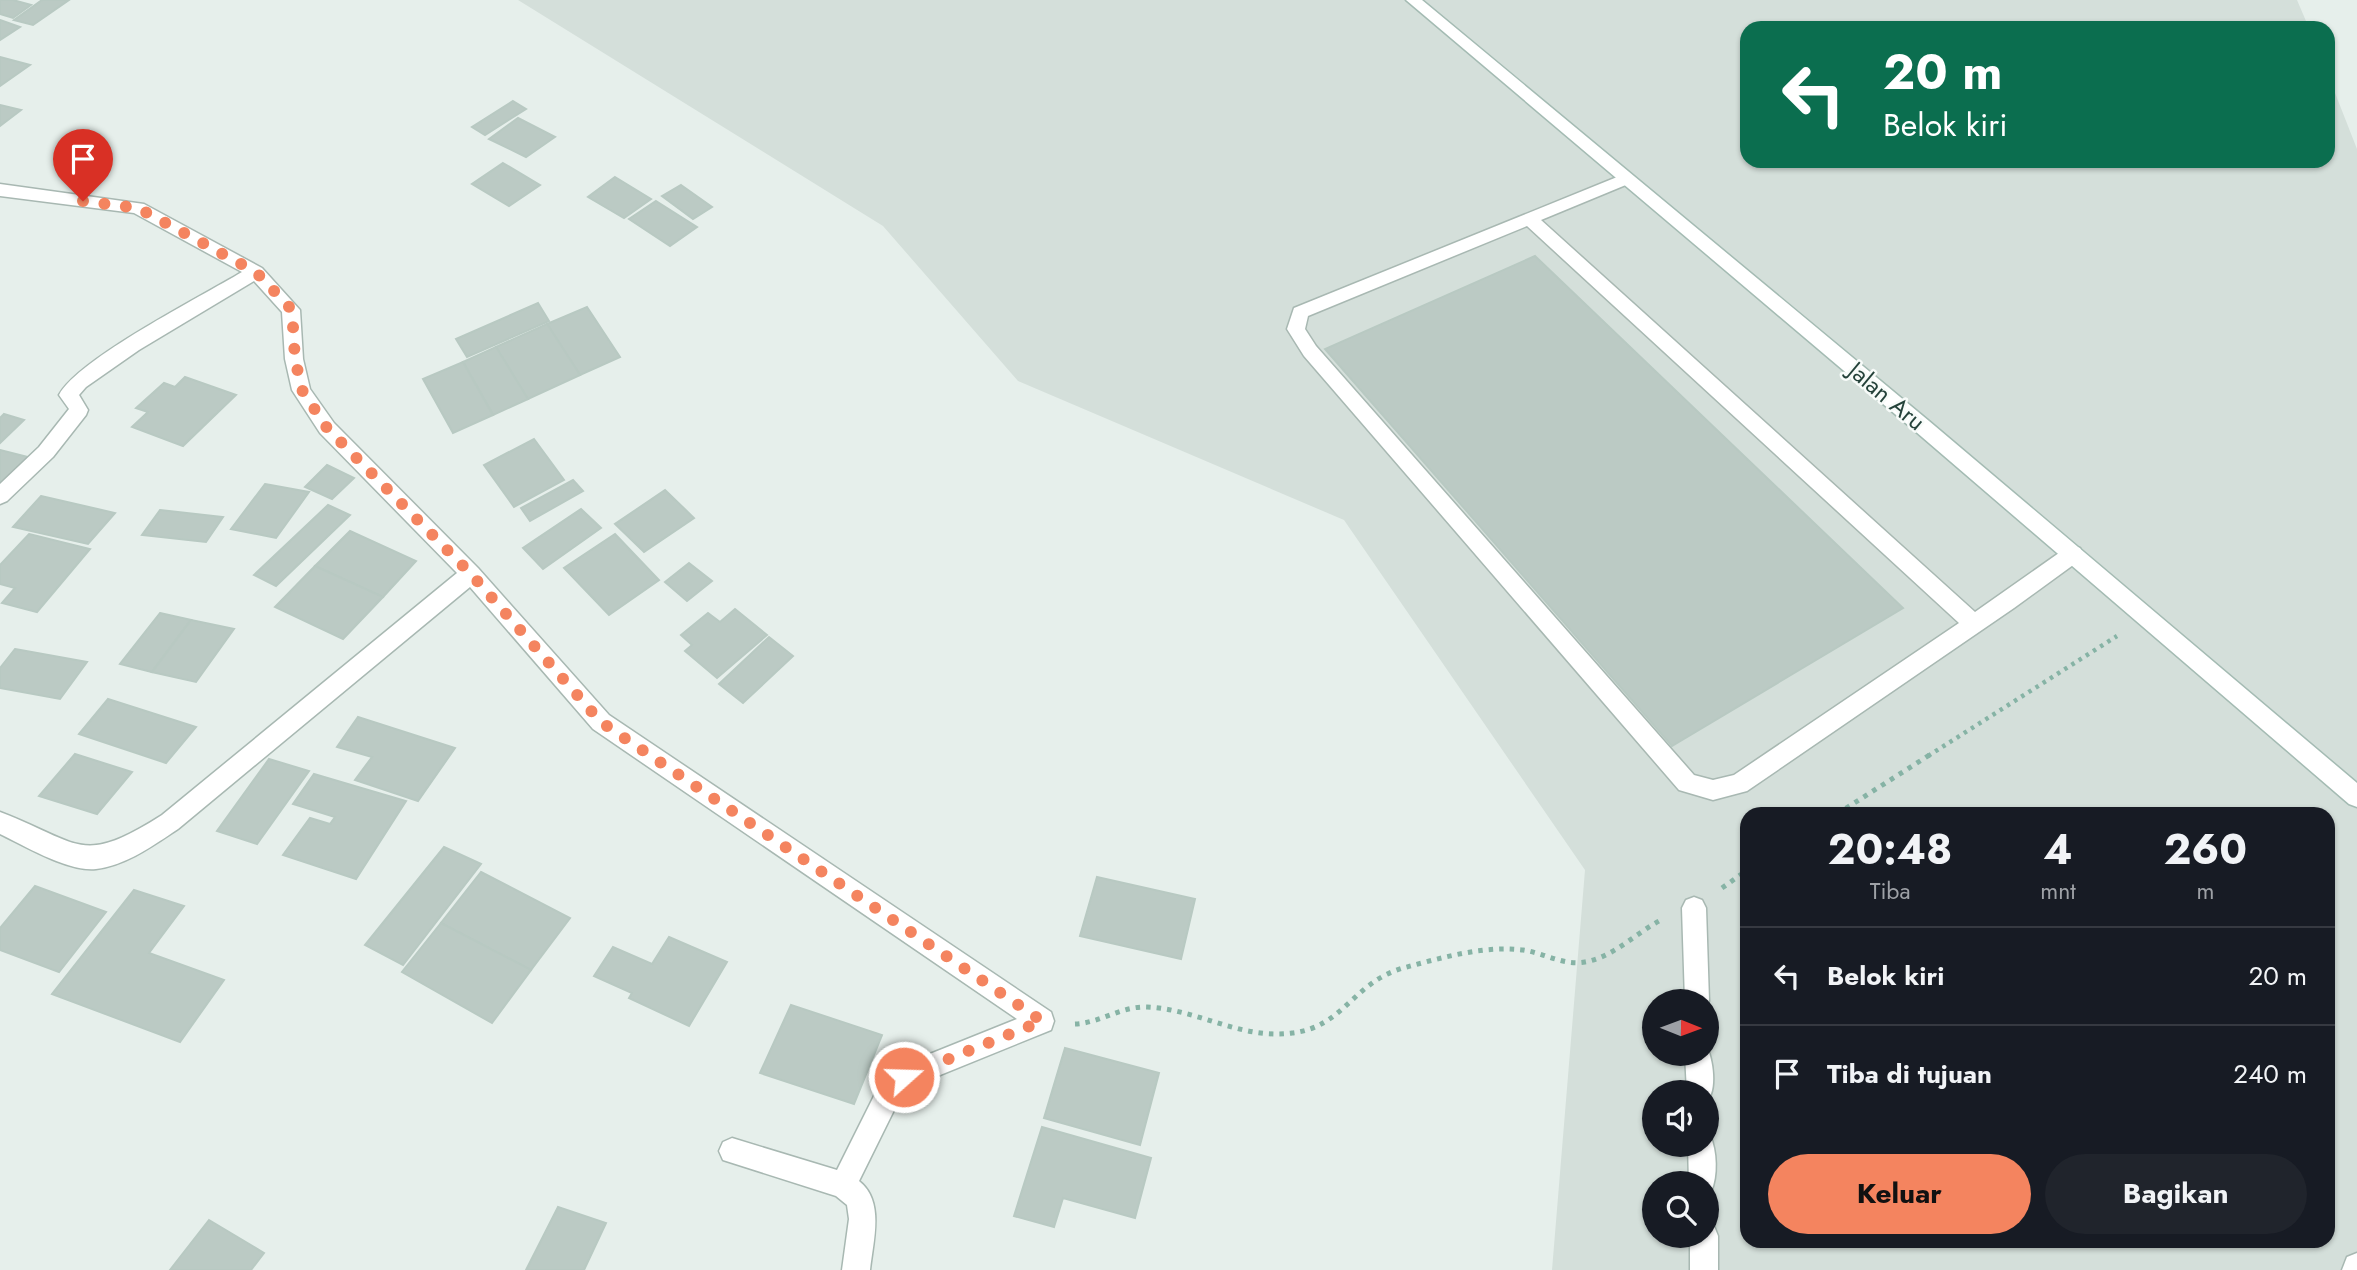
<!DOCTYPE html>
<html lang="id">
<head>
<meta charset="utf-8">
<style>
  body { margin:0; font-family:Jost,sans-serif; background:#20242c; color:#f1f3f6; height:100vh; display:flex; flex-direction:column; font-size:26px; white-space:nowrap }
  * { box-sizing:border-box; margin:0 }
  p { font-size:23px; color:#9ea1a6 }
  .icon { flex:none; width:38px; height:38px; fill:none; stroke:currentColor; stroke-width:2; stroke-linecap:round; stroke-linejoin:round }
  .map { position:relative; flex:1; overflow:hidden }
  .side { position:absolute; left:1740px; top:807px; width:595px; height:441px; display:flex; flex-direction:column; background:#171b24; border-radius:21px; box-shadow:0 2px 5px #0004 }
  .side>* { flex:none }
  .top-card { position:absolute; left:1740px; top:21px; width:595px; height:147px; border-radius:21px; box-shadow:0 2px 5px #0004; background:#0b6e4f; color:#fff; overflow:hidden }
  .needle { width:46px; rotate:91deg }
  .controls { position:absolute; left:1642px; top:989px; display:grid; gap:14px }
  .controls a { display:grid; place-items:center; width:77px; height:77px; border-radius:50%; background:#171b24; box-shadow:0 2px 5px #0004; font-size:35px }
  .pin { position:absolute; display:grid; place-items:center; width:60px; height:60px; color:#fff; margin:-72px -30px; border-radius:50% 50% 50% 0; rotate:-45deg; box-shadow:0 0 7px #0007 }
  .pin .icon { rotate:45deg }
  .me { position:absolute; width:77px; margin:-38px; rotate:70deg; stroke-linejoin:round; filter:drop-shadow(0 0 5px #0008) }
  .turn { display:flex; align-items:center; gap:24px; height:147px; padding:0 28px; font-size:32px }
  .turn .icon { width:91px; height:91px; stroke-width:2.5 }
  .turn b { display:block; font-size:49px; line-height:60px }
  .eta { display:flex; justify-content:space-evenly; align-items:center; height:119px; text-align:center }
  .eta b { font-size:42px; font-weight:700; line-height:49px }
  .button { display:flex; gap:14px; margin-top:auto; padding:14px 28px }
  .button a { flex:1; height:80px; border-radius:42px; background:#f4845f; color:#111; font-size:28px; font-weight:700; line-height:80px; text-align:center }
  .button a+a { background:#20242c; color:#f1f3f6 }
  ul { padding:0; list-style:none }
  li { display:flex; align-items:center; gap:21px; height:98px; padding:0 28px; border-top:2px solid #363941 }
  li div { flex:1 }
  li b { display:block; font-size:26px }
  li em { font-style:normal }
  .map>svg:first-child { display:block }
</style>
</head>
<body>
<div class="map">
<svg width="2357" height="1270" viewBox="0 0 2357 1270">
  <rect width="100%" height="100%" fill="#e6efeb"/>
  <!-- built -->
  <path fill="#d4dfda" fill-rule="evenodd" d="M 518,0 L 2297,0 L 2309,28 L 1746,28 L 1746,161 L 2328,161 L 2328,75 L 2357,149 L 2357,1270 L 1552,1270 L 1585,870 L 1344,520 L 1018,381 L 883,226 ZM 1746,814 L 2328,814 L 2328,1241 L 1746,1241 ZM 1654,1001 L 1706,1001 L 1706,1054 L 1654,1054 ZM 1654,1092 L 1706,1092 L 1706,1144 L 1654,1144 ZM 1654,1183 L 1706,1183 L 1706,1236 L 1654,1236 Z"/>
  <!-- building -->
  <g fill="#bbcac4" stroke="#b8c9c2" stroke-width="2">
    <polygon points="0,0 13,0 31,5 13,18 0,14"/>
    <polygon points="42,0 69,0 33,25 14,20"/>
    <polygon points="0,20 20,27 0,40"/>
    <polygon points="0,57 30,65 0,86"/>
    <polygon points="513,101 526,109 485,135 472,127"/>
    <polygon points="0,105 21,110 0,126"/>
    <polygon points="518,118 555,137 526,157 489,139"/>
    <polygon points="503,163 540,185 509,206 472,184"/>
    <polygon points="615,177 651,199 624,218 588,197"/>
    <polygon points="681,185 712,207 693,219 662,196"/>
    <polygon points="656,201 697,227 670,246 629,219"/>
    <polygon points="1535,256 1903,608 1672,746 1325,349"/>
    <polygon points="538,303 549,321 467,357 456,339"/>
    <polygon points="587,307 620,357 580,375 547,324"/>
    <polygon points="547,324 580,375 528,399 496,347"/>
    <polygon points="496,347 528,399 493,415 463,362"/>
    <polygon points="463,362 493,415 453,433 423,379"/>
    <polygon points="185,377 236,395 183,446 132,427 148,412 136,408 164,383 175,387"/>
    <polygon points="4,414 24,420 0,443 0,418"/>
    <polygon points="534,439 564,480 514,507 484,465"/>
    <polygon points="0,450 28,457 0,486"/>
    <polygon points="327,465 354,478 332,499 305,487"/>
    <polygon points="573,480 583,491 530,521 521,508"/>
    <polygon points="265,484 309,492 276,538 231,529"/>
    <polygon points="665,490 694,518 644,552 615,524"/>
    <polygon points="41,496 115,513 88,544 13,527"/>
    <polygon points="328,505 350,515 276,586 254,575"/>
    <polygon points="581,509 601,528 543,569 523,548"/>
    <polygon points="160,510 223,517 206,542 142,535"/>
    <polygon points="350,531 416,561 383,597 315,566"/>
    <polygon points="29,534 90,549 37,612 2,603 15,588 0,584 0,565"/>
    <polygon points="615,534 659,580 609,615 564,568"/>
    <polygon points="689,563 712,581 687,601 665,582"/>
    <polygon points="315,566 383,597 343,639 275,607"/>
    <polygon points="735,609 767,635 717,678 685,651 692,645 681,635 708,613 720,622"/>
    <polygon points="160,613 191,620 152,672 120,664"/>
    <polygon points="191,620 234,629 196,682 152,672"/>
    <polygon points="769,637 793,656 743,703 719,684"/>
    <polygon points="15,649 87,662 60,699 0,688 0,668"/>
    <polygon points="108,699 196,727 166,763 79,734"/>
    <polygon points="358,717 455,748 418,801 355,780 372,757 337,747"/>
    <polygon points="75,754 132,772 97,814 39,796"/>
    <polygon points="269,759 309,771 257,844 217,831"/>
    <polygon points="314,774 406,801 356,879 283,855 310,818 330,824 335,817 293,804"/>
    <polygon points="444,847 481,864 403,965 365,945"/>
    <polygon points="481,872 570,918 531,970 441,923"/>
    <polygon points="1097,877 1195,899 1181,959 1080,936"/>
    <polygon points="35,886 106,912 59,972 0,950 0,928"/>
    <polygon points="134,890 184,906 149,953 224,980 180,1042 52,994"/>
    <polygon points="441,923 531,970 492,1023 402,972"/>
    <polygon points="669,937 727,962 689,1026 629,998 632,993 594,976 613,947 652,964"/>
    <polygon points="791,1005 882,1035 854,1104 760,1073"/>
    <polygon points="1065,1048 1159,1073 1140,1145 1044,1118"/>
    <polygon points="1042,1127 1151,1158 1135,1218 1063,1198 1054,1227 1014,1216"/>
    <polygon points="558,1207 606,1223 584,1270 526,1270"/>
    <polygon points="209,1220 264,1253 251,1270 170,1270"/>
  </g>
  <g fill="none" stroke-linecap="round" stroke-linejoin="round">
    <defs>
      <g id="lane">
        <path d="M 1627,173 L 1635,178 L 1633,182 L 1541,220 L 1975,612 L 2066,548 L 2073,546 L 2080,548 L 2083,554 L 2080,560 L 2014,608 L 1747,791 L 1713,800 L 1679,790 L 1304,356 L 1287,329 L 1294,308 ZM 1527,226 L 1959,623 L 1734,775 L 1713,780 L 1694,775 L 1316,346 L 1305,329 L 1308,316 Z"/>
        <polygon points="1694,897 1702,900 1706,908 1709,1001 1706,1008 1706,1001 1685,1001 1682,908 1686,900"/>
        <path d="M 1706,1045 C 1713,1059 1718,1091 1706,1102 L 1706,1092 L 1687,1092 L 1685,1054 L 1706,1054 Z"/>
        <path d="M 1706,1133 L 1710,1135 C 1717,1151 1718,1176 1711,1192 L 1706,1195 L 1706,1183 L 1689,1183 L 1688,1144 L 1706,1144 Z"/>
        <polygon points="1706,1223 1714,1226 1718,1236 1718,1270 1690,1270 1690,1236 1706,1236"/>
        <polygon points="2357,1253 2357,1270 2342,1270 2347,1257"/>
      </g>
      <path id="street" d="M 0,184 L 144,204 L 262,268 L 300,310 L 303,359 L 310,389 L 334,423 L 478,568 L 609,715 L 1051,1012 L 1054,1021 L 1051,1030 L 913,1086 L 901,1096 L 859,1181 C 885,1201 873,1241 870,1270 L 842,1270 L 849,1219 L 847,1205 L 836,1196 L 723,1160 L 719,1151 L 723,1142 L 732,1138 L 837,1170 L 883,1078 L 895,1068 L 1017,1019 L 593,729 L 470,587 L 178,829 C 154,845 125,866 96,869 C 68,872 25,846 0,834 L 0,812 C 81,843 80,867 162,815 L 457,573 L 320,433 L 292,390 L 285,359 L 282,312 L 254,281 L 139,350 L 86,387 L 79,395 L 88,410 L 86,415 L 53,457 L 7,501 L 0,504 L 0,484 L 39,447 L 69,409 L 59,395 C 78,359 202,296 242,272 L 134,213 L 0,196 Z"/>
      <polygon id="secondary" points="1406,0 1422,0 1929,421 2357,783 2357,807 2349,804 1915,431"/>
    </defs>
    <!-- lane casing -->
    <use href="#lane" stroke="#a8b8b2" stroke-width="3"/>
    <!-- street casing -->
    <use href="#street" stroke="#a8b8b2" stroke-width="3"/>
    <!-- secondary casing -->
    <use href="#secondary" stroke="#a4bbb3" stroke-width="3"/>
    <!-- path-far1 -->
    <polyline stroke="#86b3a5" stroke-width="4.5" stroke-dasharray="3.5 5" stroke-linecap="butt" points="1928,756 2117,636"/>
    <!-- path -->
    <g stroke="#86b3a5" stroke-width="5" stroke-dasharray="4.5 6" stroke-linecap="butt">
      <polyline points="1837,814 1931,754"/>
      <polyline points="1722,888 1746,871"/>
      <path d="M 1075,1024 C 1100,1023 1121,1006 1147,1007 C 1197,1009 1241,1040 1292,1033 C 1344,1027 1352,983 1403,968 C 1441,958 1484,945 1523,950 C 1544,953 1564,966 1585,962 C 1613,957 1635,934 1659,921"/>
    </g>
    <!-- lane -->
    <use href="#lane" fill="#fff" fill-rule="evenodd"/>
    <!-- street -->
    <use href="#street" fill="#fff" fill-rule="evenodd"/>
    <!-- secondary -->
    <use href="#secondary" fill="#fff" fill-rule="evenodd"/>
  </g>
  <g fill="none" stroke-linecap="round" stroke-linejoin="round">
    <!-- route -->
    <polyline stroke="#f4845f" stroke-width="12" stroke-dasharray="0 21.6" points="83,201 138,208 256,272 292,310 295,359 302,390 327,428 471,574 601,722 1042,1021 904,1077"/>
  </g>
  <g text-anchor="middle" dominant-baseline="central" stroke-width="5" stroke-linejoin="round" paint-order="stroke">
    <!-- street labels -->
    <g font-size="24" fill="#24423a" stroke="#f7fbf9">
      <text transform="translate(1887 396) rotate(40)">Jalan Aru</text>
    </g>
  </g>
</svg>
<div class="controls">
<a><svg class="needle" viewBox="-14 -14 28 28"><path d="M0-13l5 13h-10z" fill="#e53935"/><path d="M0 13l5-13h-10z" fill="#9ea1a6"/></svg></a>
<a><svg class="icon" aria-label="sound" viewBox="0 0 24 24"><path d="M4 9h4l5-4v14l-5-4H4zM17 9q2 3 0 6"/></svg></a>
<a><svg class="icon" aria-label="search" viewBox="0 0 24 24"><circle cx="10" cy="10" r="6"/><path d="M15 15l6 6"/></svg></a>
</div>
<div class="pin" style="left:83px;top:201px;background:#d93025"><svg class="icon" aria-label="arrive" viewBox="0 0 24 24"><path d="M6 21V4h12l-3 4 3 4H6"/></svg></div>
<svg class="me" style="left:904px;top:1077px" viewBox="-20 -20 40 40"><circle r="17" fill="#f4845f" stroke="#fff" stroke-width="3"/><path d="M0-11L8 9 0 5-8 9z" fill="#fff"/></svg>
<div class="top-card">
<div class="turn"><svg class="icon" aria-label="left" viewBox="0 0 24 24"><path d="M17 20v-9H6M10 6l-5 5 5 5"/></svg><div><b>20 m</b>Belok kiri</div></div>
</div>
<section class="side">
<div class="eta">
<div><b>20:48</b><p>Tiba</p></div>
<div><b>4</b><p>mnt</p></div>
<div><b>260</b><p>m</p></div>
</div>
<ul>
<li><svg class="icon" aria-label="left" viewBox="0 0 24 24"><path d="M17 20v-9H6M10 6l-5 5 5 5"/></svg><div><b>Belok kiri</b></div><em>20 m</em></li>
<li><svg class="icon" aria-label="arrive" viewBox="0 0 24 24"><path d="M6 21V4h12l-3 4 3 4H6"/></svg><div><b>Tiba di tujuan</b></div><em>240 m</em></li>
</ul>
<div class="button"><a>Keluar</a><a>Bagikan</a></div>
</section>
</div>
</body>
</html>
